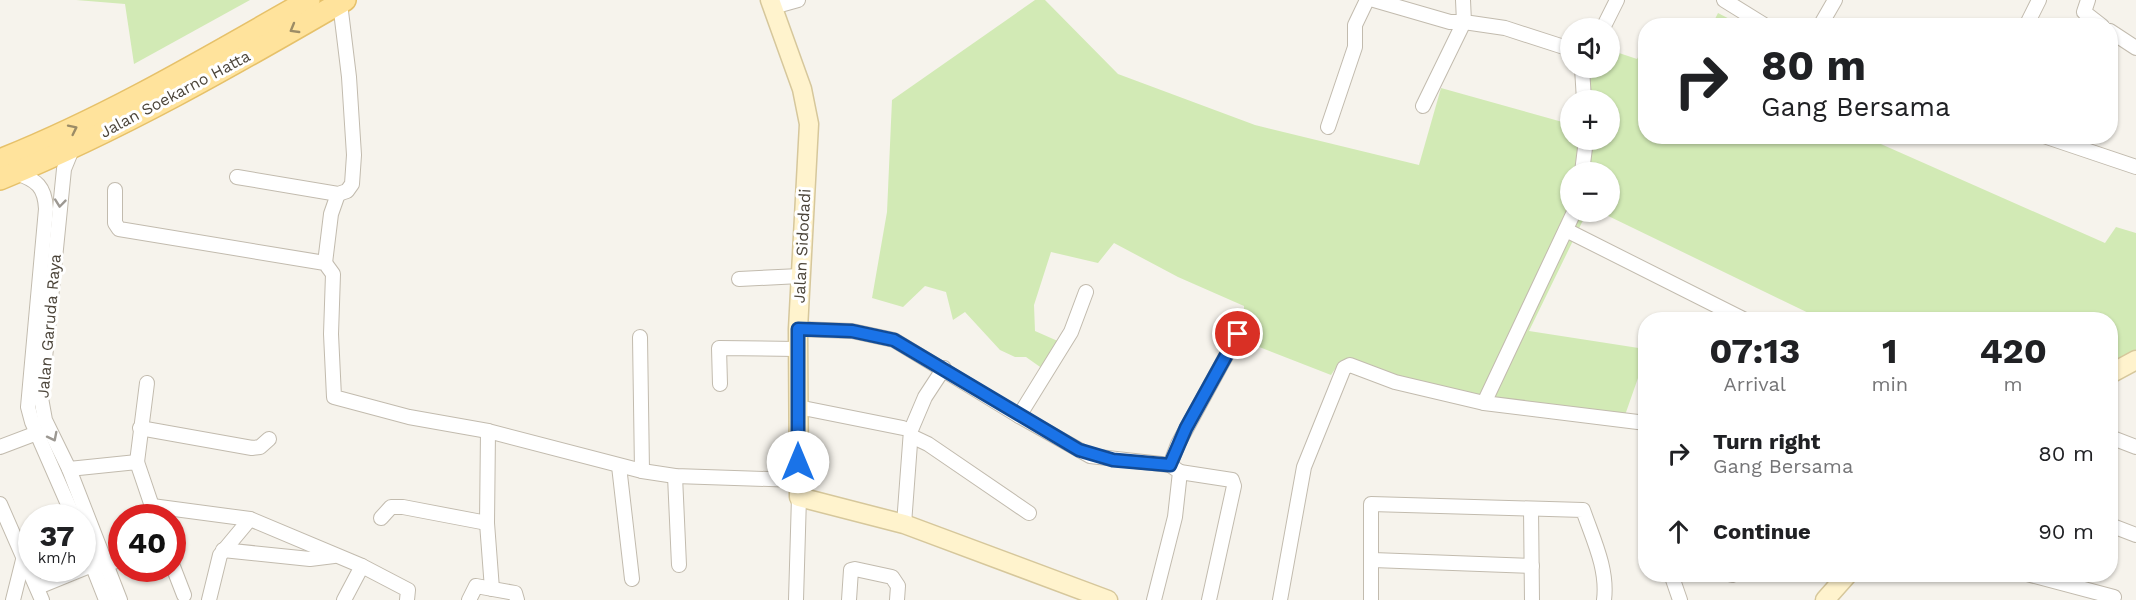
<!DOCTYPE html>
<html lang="en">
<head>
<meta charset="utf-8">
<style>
  body { margin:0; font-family:"Work Sans",sans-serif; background:#f6f6f6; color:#202124; height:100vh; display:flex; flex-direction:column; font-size:22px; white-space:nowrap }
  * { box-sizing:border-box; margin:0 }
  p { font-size:20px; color:#757577 }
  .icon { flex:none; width:33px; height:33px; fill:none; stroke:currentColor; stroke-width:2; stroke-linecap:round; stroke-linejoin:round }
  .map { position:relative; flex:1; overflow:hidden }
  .panel { position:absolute; left:1638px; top:312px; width:480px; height:270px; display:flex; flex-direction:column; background:#fff; border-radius:24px; box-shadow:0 2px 4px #0004 }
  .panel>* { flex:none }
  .guide { position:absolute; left:1638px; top:18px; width:480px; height:126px; border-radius:24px; box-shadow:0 2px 4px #0004; background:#fff; color:#202124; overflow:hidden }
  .fabs { position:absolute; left:1560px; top:18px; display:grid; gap:12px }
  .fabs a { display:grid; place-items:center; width:60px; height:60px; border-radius:50%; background:#fff; box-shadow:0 2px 4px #0004; font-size:30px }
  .speed { position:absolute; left:18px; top:504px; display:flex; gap:12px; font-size:30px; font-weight:700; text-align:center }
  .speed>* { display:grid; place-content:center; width:78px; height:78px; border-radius:50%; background:#fff; box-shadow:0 2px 4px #0004; line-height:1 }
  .speed small { font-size:15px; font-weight:400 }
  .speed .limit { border:9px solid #d22; background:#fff; color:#111 }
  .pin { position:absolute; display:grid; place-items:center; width:51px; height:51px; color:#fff; margin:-26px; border:3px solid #fff; border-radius:50%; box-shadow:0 2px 6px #0007 }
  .me { position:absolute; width:66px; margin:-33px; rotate:0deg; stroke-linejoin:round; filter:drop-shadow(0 0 4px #0008) }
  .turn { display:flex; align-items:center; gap:21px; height:126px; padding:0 24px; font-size:27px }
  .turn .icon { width:78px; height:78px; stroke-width:2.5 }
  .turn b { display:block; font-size:42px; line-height:51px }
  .eta { display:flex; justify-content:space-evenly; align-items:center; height:102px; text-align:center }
  .eta b { font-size:36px; font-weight:700; line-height:42px }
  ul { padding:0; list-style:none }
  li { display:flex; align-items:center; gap:18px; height:78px; padding:0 24px }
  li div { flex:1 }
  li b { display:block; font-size:22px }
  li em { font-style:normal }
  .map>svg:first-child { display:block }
</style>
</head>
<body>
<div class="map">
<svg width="2136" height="600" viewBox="0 0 2136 600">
  <rect width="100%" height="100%" fill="#f6f3ec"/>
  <!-- green -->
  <g fill="#d2eab5">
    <polygon points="76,0 250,0 134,64 125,4"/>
    <polygon points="1035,0 1045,0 1118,74 1255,125 1419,165 1441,88 1566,123 1570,115 1570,140 1610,140 1610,100 1579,100 1597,68 1610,68 1610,50 1637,59 1645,45 1646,136 1865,137 2105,243 2116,227 2136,233 2136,351 2111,364 2110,320 1821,319 1600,212 1610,212 1610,172 1570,172 1570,212 1587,212 1529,331 1645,349 1645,358 1624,418 1496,401 1345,362 1337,366 1331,375 1244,341 1244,306 1178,277 1114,243 1098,263 1051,252 1034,305 1035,331 1060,342 1043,369 1026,357 1015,357 1000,350 965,312 953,320 946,292 925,286 903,307 872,298 887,212 892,100"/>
    <polygon points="1718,13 1741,25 1712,25"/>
  </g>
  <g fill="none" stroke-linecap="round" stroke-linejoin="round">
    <defs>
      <g id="street">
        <polyline points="1374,0 1450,22 1464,22 1423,106"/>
        <polyline points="1463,0 1464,22 1505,28 1570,49"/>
        <polyline points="1724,0 1766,26"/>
        <polyline points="2088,0 2084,12 2102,26"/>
        <polyline points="773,7 798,0"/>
        <polyline points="1820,26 1835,0"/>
        <polyline points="2026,26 2039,0"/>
        <polyline points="1603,28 1617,0"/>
        <polyline points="2110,31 2136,48"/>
        <polyline points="1582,68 1584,100"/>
        <polyline points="1328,127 1355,47 1355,25 1367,0"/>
        <polyline points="2044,136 2136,167"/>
        <polyline points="73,147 64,169 41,398 45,420 69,469 120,600"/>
        <polyline points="1582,172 1586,140"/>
        <path d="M 16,173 C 37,180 45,187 46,209 L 28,407 L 32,422 L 74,518"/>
        <polyline points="237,177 338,194 347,191 352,184 354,155 349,77 340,3"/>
        <polyline points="115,190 115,223 119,229 325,263 333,274 331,334 334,397 409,417 488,431 642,471 675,476 798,480"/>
        <polyline points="1566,230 1745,320"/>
        <polyline points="325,263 331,214 338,194"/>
        <polyline points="739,279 800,276"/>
        <polyline points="798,329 852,331 894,340 1019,416 1090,456 1170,465"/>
        <polyline points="640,337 642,471"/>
        <polyline points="720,384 719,348 797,349"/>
        <polyline points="1484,403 1574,212"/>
        <polyline points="798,407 903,428"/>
        <polyline points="1019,416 1071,332 1086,292"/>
        <polyline points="140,428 252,448 260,447 269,439"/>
        <polyline points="488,431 487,523 492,589"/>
        <polyline points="911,436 928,444 1029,513"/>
        <polyline points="2110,437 2136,447"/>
        <polyline points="0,447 37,433"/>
        <polyline points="137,462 147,383"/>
        <polyline points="619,466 632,579"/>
        <polyline points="69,469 137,462 156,518"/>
        <polyline points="1180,472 1232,480 1234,486 1209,600"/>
        <polyline points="675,476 679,565"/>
        <polyline points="0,504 42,600"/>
        <polyline points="152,506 250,519 362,566 408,590 407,600"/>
        <polyline points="1531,509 1532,600"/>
        <polyline points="381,518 391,507 403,507 487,523"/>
        <polyline points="904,524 911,430 925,397 944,368"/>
        <polyline points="2110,525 2136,535"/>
        <polyline points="82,539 106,600"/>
        <polyline points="223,550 310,559 334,556"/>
        <polyline points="1373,560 1532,566"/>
        <polyline points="172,564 184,595"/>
        <polyline points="100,567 122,559"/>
        <polyline points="1671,574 1680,600"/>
        <polyline points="1729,574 1732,575"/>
        <polyline points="2027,574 2114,597"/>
        <polyline points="38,587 92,565"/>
        <polyline points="13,600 23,560"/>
        <polyline points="209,600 220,555 250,519"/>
        <polyline points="344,600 362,566"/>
        <polyline points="469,600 476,586 515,593 517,600"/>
        <polyline points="796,600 799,497"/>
        <polyline points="849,600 851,570 855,569 892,577 898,586 897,600"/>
        <polyline points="1154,600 1175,517 1180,472 1170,465 1178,444 1238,334"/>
        <polyline points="1280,600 1304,467 1344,368 1350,365 1395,382 1484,403 1646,423"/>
        <path d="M 1371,600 L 1371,504 L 1583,510 C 1593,539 1608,569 1604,600"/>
      </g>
      <g id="secondary">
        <polyline points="770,0 802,89 809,124 798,329 799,497 904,524 1108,600"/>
        <polyline points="2110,374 2136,360"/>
        <polyline points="1825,600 1848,574"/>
      </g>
      <g id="primary">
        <path d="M 0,160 C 110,116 207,58 309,0"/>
        <path d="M 0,179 C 120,130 233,65 345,0"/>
      </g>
    </defs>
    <!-- street casing -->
    <use href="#street" stroke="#c2bbae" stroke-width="16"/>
    <!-- secondary casing -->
    <use href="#secondary" stroke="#d6c79b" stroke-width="21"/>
    <!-- primary casing -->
    <use href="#primary" stroke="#e6c16a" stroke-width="24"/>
    <!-- street -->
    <use href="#street" stroke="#fff" stroke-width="14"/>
    <!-- secondary -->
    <use href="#secondary" stroke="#fff3cd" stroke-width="18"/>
    <!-- primary -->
    <use href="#primary" stroke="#ffe39c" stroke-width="21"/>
  </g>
  <!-- one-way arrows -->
  <defs><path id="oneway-chevron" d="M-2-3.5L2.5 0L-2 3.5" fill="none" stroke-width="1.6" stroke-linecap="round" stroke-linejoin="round" transform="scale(1.5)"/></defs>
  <g stroke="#9c8c66">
    <use href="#oneway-chevron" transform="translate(294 29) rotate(150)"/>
    <use href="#oneway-chevron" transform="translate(73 129) rotate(-26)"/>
  </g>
  <g stroke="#9c9892">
    <use href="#oneway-chevron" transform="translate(60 203) rotate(96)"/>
    <use href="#oneway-chevron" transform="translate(53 437) rotate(63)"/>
  </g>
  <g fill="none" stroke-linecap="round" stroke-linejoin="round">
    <defs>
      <polyline id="route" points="798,462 798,329 852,331 894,340 1079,450 1113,460 1170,465 1186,428 1238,334"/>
    </defs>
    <!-- route casing -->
    <use href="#route" stroke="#114b97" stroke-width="15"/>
    <!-- route -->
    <use href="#route" stroke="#1a73e8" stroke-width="10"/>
  </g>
  <g text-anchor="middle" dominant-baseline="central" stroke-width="6" stroke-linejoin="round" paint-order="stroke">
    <!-- street labels -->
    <g font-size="16" fill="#4b4439" stroke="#fff">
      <text transform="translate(175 94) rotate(-28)">Jalan Soekarno Hatta</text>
      <text transform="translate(802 246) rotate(-87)">Jalan Sidodadi</text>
      <text transform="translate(49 326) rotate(-85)">Jalan Garuda Raya</text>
    </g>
  </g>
</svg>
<div class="fabs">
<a><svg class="icon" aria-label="sound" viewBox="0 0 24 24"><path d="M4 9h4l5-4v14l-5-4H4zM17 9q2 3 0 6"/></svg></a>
<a>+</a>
<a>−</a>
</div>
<div class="speed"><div>37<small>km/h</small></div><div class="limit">40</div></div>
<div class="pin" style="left:1238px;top:334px;background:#d93025"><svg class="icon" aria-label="arrive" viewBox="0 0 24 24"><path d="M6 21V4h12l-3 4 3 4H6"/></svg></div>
<svg class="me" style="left:798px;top:462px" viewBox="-20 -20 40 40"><circle r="19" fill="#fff"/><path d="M0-13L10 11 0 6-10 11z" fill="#1a73e8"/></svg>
<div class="guide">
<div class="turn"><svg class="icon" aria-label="right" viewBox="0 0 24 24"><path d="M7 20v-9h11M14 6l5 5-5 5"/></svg><div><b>80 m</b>Gang Bersama</div></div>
</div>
<section class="panel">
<div class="eta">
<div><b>07:13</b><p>Arrival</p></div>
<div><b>1</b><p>min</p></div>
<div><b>420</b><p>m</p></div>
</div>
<ul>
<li><svg class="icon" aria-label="right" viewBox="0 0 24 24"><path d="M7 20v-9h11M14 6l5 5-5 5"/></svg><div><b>Turn right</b><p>Gang Bersama</p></div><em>80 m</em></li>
<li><svg class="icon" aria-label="ahead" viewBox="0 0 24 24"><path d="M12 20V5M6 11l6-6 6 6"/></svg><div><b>Continue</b></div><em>90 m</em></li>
</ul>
</section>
</div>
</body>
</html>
